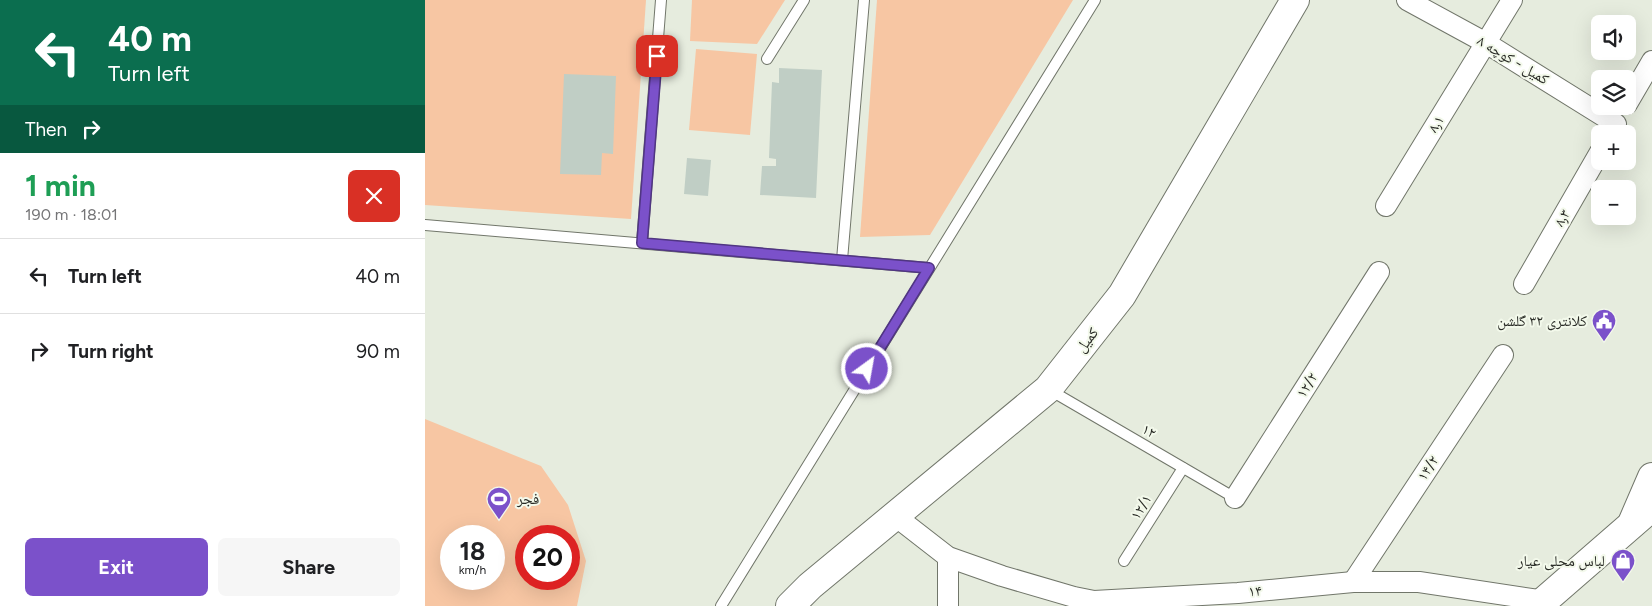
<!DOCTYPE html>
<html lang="en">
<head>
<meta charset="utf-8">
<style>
  body { margin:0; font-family:Figtree,"Noto Naskh Arabic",sans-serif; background:#f6f6f6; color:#202124; height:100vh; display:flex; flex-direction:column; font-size:19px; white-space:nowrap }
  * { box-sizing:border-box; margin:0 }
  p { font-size:16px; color:#757577 }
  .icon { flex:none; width:28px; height:28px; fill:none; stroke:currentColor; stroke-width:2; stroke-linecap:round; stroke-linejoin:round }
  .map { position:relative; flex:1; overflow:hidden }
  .details { display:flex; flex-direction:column; background:#fff; width:425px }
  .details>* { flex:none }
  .hud { background:#0b6e4f; color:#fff; overflow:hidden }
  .controls { position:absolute; left:1166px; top:15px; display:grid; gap:10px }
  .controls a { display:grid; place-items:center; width:45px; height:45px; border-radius:8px; background:#fff; box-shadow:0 5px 20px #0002; font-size:25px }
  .speed { position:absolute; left:15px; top:525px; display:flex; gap:10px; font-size:25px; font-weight:700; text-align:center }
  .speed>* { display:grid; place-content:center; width:65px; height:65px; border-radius:50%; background:#fff; box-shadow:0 5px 20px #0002; line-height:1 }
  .speed small { font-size:12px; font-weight:400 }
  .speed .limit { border:8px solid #d22; background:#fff; color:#111 }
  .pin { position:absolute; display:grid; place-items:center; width:42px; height:42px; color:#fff; margin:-21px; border-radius:10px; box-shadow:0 2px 8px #0006 }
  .me { position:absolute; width:55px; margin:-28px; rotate:32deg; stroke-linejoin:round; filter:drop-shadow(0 0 4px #0008) }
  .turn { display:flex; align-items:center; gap:18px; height:105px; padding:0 25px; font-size:22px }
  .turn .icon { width:65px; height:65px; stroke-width:2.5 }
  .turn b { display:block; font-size:35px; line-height:42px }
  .then { display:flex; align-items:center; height:48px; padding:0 25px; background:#0003; gap:10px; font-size:19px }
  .round { display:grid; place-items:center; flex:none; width:52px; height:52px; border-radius:8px; background:#f6f6f6 }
  .headline { display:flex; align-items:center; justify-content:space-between; height:85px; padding:0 25px }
  h1 { font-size:30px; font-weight:700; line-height:38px; color:#1e9e55 }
  .button { display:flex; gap:10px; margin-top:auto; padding:10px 25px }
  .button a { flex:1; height:58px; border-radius:8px; background:#7b51ca; color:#fff; font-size:20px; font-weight:700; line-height:58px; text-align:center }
  .button a+a { background:#f6f6f6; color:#202124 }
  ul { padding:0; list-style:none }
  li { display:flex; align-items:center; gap:15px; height:75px; padding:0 25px; border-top:1px solid #e0e0e0 }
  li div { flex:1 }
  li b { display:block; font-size:19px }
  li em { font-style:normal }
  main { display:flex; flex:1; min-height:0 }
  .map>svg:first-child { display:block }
</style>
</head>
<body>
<main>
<section class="details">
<div class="hud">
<div class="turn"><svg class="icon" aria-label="left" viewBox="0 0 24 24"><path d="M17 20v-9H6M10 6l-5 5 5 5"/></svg><div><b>40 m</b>Turn left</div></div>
<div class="then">Then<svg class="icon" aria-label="right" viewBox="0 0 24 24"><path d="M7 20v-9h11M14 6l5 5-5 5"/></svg></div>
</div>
<div class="headline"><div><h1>1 min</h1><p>190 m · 18:01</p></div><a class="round" style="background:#d93025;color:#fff"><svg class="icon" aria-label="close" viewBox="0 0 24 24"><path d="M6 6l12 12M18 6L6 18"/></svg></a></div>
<ul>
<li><svg class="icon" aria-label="left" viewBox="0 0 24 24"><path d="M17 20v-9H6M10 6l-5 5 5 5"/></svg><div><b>Turn left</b></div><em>40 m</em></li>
<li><svg class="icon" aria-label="right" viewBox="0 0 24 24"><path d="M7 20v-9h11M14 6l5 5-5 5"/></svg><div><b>Turn right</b></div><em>90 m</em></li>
</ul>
<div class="button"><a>Exit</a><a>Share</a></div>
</section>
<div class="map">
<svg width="1227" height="606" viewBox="0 0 1227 606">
  <rect width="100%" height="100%" fill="#e6ecde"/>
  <!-- green -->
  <g fill="#f7c6a3" fill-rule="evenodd">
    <polygon points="0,0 221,0 206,219 0,205"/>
    <polygon points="267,0 360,0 332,44 265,41"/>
    <polygon points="452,0 648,0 505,235 435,237"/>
    <polygon points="271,49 332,54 325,135 264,130"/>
    <path d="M 0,419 L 116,466 L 143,505 L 161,561 L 152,606 L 0,606 ZM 69,536 L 69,579 L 26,579 L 26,536 ZM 144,536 L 144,579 L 101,579 L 101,536 Z"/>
  </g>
  <!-- building -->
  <g fill="#c0cec5">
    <polygon points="354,68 397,70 391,198 335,195 337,166 351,166 351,159 344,158 347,82 354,83"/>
    <polygon points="139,74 191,76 188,154 177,153 176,175 135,174"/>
    <polygon points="262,158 286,160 283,196 259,194"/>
  </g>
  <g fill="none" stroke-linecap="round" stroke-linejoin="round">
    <defs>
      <g id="lane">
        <polyline points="342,59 379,0"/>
        <polyline points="0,225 504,268"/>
        <polyline points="217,243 236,0"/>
        <polyline points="417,260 439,0"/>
        <polyline points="623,389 810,498"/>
        <polyline points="699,561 758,468"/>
        <polyline points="296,606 670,0"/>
      </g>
      <g id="street">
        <polyline points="982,0 1061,43 1191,124"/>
        <polyline points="1202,104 1227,61"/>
        <polyline points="961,206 1087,0"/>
        <polyline points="1099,284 1175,152"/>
        <polyline points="810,498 954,272"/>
        <polyline points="469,515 523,557 577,576 649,597 669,601 813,593 928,582 994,582 1120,601"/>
        <polyline points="523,557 523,606"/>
        <polyline points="928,582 1078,355"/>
      </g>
      <g id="secondary">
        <polyline points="1208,521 1227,477"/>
        <polyline points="365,606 385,586 623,389 697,295 870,0"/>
        <polyline points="1113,606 1227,507"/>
      </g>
    </defs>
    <!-- lane casing -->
    <use href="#lane" stroke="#71766a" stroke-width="12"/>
    <!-- street casing -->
    <use href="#street" stroke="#71766a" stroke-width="22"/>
    <!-- secondary casing -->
    <use href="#secondary" stroke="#71766a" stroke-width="30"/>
    <!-- lane -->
    <use href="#lane" stroke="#fff" stroke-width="10"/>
    <!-- street -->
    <use href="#street" stroke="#fff" stroke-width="20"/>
    <!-- secondary -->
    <use href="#secondary" stroke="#fff" stroke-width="28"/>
  </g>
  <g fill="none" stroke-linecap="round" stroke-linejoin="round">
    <defs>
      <polyline id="route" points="232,56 217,243 504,268 442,369"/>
    </defs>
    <!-- route casing -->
    <use href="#route" stroke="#503583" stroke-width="12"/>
    <!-- route -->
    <use href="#route" stroke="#7b51ca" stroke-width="9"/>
  </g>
  <!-- icons -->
  <defs>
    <symbol id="civic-pin" viewBox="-11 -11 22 30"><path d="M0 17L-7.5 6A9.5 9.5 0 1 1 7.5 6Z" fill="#7b51ca" stroke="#f3f9eb"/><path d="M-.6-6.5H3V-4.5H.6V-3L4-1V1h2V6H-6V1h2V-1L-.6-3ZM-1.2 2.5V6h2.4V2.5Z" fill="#fff"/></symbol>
    <symbol id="stadium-pin" viewBox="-11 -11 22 30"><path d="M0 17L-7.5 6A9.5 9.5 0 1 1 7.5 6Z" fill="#7b51ca" stroke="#f3f9eb"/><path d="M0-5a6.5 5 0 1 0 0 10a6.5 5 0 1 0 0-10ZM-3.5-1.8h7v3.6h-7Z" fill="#fff"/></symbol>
    <symbol id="shop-pin" viewBox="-11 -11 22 30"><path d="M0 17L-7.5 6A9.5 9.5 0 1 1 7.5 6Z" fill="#7b51ca" stroke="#f3f9eb"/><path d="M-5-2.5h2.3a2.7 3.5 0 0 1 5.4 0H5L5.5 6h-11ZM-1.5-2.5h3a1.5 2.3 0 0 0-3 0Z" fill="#fff"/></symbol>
  </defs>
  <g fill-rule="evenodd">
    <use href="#civic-pin" x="1165" y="307" width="28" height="38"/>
    <use href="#stadium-pin" x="60" y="485" width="28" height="38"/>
    <use href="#shop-pin" x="1184" y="547" width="28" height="38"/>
  </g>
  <g text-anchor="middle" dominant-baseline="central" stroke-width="4" stroke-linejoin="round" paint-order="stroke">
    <!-- street labels -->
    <g font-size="15" fill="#292b26" stroke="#f3f9eb">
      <text transform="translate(1088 60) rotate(31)">کمیل - کوچه ۸</text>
      <text transform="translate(1011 124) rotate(-58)">۸٫۱</text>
      <text transform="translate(1137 218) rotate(-60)">۸٫۳</text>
      <text transform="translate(662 340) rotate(-52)">کمیل</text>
      <text transform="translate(882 385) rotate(-58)">۱۲/۲</text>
      <text transform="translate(724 431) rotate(30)">۱۲</text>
      <text transform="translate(1003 468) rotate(-57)">۱۴/۲</text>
      <text transform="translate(716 507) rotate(-58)">۱۲/۱</text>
      <text transform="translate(830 591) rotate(-5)">۱۴</text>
    </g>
    <!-- poi labels -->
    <g font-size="15" fill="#292b26" stroke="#f3f9eb" text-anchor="end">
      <text x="1162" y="321">کلانتری ۳۲ گلشن</text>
      <text x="92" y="499" text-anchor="start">فجر</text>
      <text x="1180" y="561">لباس محلی عیار</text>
    </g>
  </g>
</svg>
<div class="controls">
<a><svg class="icon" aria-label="sound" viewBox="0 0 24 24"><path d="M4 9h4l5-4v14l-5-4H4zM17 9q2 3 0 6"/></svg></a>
<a><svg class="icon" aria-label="layers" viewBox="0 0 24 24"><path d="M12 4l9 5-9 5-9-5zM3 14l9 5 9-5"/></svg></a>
<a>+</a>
<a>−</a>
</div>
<div class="speed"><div>18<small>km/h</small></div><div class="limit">20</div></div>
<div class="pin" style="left:232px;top:56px;background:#d93025"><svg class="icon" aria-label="arrive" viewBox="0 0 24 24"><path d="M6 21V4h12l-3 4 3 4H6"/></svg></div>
<svg class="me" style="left:442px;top:369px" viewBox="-20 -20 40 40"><circle r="17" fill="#7b51ca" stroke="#fff" stroke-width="3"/><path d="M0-11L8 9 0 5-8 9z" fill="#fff"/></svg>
</div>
</main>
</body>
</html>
